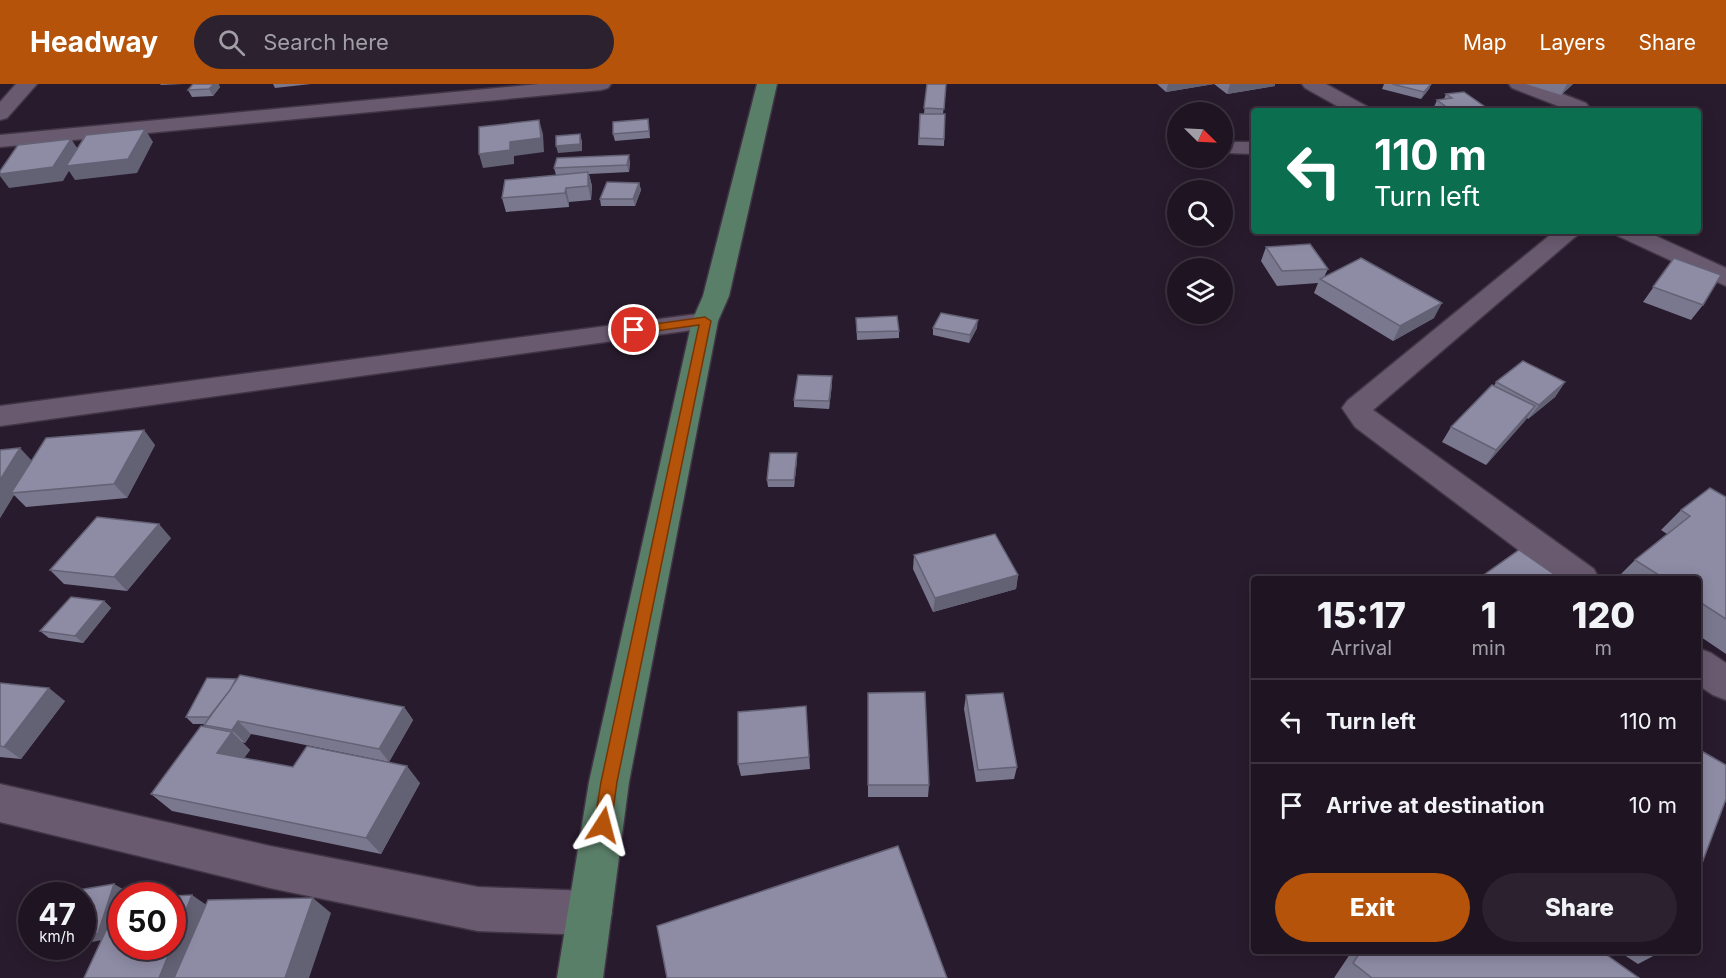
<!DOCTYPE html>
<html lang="en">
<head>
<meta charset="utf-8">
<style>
  body { margin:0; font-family:Inter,sans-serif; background:#2b212f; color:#f1f3f6; height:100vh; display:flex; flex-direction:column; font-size:22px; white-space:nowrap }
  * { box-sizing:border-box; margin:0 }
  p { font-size:20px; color:#a19ea5 }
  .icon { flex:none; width:33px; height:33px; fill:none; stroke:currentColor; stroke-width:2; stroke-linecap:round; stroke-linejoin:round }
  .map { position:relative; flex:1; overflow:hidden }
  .side { position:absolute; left:1251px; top:492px; width:450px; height:378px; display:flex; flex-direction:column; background:#1e1422; border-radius:6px; box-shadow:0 3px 15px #0003,0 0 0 2px #3c3340 }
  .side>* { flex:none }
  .hud { position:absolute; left:1251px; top:24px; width:450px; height:126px; border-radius:6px; box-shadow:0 3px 15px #0003,0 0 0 2px #3c3340; background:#0b6e4f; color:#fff; overflow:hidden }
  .needle { width:39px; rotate:114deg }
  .buttons { position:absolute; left:1167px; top:18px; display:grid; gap:12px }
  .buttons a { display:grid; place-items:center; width:66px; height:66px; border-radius:50%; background:#1e1422; box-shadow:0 3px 15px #0003,0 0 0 2px #3c3340; font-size:30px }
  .speed { position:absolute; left:18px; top:798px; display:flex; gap:12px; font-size:30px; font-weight:700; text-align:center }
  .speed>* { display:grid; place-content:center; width:78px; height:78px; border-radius:50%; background:#1e1422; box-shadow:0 3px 15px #0003,0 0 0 2px #3c3340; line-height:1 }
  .speed small { font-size:15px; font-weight:400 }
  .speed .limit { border:9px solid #d22; background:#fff; color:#111 }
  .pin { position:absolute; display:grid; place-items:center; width:51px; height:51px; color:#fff; margin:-26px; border:3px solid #fff; border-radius:50%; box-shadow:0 2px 6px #0007 }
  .me { position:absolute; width:66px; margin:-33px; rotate:9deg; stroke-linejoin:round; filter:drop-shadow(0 0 4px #0008) }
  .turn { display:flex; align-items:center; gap:21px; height:126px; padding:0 24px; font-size:27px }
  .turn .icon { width:78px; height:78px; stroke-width:2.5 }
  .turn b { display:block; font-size:42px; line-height:51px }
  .eta { display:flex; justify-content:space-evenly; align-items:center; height:102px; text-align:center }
  .eta b { font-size:36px; font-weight:800; line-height:42px }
  .cta { display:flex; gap:12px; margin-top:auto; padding:12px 24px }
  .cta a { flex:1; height:69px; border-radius:36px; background:#b45309; color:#fff; font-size:24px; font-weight:800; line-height:69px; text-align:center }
  .cta a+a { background:#2b212f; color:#f1f3f6 }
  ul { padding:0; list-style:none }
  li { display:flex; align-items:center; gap:18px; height:84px; padding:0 24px; border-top:2px solid #3c3340 }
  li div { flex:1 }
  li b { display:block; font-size:22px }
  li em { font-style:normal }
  header { display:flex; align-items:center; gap:36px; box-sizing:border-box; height:84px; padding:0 30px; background:#b45309; color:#fff }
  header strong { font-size:28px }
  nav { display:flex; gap:33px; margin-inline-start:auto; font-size:21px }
  .search { width:420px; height:54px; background:#2b212f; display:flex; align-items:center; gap:15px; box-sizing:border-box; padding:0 21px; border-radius:33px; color:#a19ea5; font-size:22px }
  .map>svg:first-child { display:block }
</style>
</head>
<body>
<header>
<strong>Headway</strong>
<div class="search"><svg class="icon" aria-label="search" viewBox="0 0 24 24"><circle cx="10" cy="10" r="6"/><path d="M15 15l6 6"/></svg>Search here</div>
<nav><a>Map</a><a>Layers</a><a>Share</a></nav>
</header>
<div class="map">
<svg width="1726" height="894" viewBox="0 0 1726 894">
  <rect width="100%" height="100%" fill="#281b2d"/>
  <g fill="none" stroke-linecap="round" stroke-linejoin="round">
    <defs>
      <g id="minor">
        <polygon points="16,0 37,0 7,34 0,36 0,18"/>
        <polygon points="539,0 611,0 608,4 601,6 0,63 0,51"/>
        <polygon points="1302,0 1326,0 1368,23 1371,27 1346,27 1305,4"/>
        <polygon points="1509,0 1537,0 1586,19 1589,23 1586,27 1571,27 1512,4"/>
        <polygon points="1236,58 1254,58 1254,70 1228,69 1225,64 1228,59"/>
        <polygon points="1555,147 1582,147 1373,326 1594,485 1599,495 1557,495 1355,343 1342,324 1347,317"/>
        <polygon points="1614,147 1645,147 1726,184 1726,202 1618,152"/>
        <polygon points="705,229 714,231 718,237 714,243 0,342 0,322"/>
        <polygon points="1698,564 1711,569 1726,579 1726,616 1713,611 1698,601"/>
        <polygon points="0,700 270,762 478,803 590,807 606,813 612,829 606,845 590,851 478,847 270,804 0,738"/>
      </g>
      <polygon id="major" points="757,0 777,0 729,212 718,237 629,698 603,894 557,894 589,698 692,237 703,212"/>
    </defs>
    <!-- minor casing -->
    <use href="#minor" stroke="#423646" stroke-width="3"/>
    <!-- major casing -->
    <use href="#major" stroke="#423646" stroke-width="3"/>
    <!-- minor -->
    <use href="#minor" fill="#6a5a70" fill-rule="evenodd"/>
    <!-- major -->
    <use href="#major" fill="#5a7f68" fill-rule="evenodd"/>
  </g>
  <!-- wall -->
  <g fill="#7a788e">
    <polygon points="160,0 183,0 161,1"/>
    <polygon points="273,0 311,0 275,4"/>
    <polygon points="927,0 946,0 943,30 945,30 944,62 918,61 920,30 924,30"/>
    <polygon points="1157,0 1214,0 1166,8"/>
    <polygon points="1214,0 1275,0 1275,2 1227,10"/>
    <polygon points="1384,0 1431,0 1429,5 1421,15 1382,5"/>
    <polygon points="1526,0 1573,0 1561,11"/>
    <polygon points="220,3 213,12 192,13 188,6"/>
    <polygon points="1446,10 1491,27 1430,27 1432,24 1434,23 1437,16 1444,15"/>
    <polygon points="649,42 650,54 615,57 613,50"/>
    <polygon points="630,78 629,88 589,90 592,102 591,116 569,118 569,123 506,128 502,114 556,91 554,84"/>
    <polygon points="639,99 641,106 635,122 601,122 600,115"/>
    <polygon points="1266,163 1328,185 1324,193 1434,234 1393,257 1314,209 1318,199 1277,202 1261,177"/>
    <polygon points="1674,174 1703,221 1691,236 1643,218"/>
    <polygon points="856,234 899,247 899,254 857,256"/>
    <polygon points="933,244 977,244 969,259 933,251"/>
    <polygon points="1496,298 1565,298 1555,313 1528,335 1527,334 1486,381 1442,358 1451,343 1494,302"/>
    <polygon points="832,300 829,325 794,323 794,316"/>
    <polygon points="155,361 127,414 26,423 14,411 0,434 0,366 32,377"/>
    <polygon points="797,376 794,403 768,403 767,396"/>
    <polygon points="1726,413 1726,570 1698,551 1698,495 1616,495 1635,476 1667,450 1661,446 1681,426"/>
    <polygon points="171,454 127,507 64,500 50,486"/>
    <polygon points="914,471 1018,491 1016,505 933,528 913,485"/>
    <polygon points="104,517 111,524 83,559 49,554 40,547"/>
    <polygon points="236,595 237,596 404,623 413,636 389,678 251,650 245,659 242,658 250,666 244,674 293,683 420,699 381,770 172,727 151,710 206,643 204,641 204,640 193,640 186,633"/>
    <polygon points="0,599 65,617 21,675 0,673"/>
    <polygon points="868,609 929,701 928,713 868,713"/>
    <polygon points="966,611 1017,683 1014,695 976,698 964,625"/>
    <polygon points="806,622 810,685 741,692 738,680"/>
    <polygon points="1352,867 1601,867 1639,894 1334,894"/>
    <polygon points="1618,867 1663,867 1638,880"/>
  </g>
  <!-- shaded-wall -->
  <g fill="#636174">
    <polygon points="214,0 219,0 220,3 213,12 209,5"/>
    <polygon points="1168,0 1214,0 1166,8"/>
    <polygon points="1230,0 1275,0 1275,2 1227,10"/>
    <polygon points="1431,0 1429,5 1421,15 1424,8"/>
    <polygon points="1567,0 1573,0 1561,11"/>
    <polygon points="539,36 543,50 544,68 514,72 514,80 483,84 479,70"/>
    <polygon points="145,45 153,58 137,89 75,96 69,87 63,97 9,104 0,92 0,90 71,55 80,68"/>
    <polygon points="580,50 582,57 582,67 558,69 556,62"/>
    <polygon points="629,71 630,78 629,88 627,81"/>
    <polygon points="588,88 592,102 591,116 588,102"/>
    <polygon points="639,99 641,106 635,122 633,115"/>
    <polygon points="566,104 569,118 569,123 565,109"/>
    <polygon points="1442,219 1434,234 1393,257 1400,242"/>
    <polygon points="978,236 977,244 969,259 970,251"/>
    <polygon points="832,292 832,300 829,325 829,317"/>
    <polygon points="1565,298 1555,313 1528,335 1539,321"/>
    <polygon points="1535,322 1525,337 1486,381 1496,366"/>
    <polygon points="144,346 155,361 127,414 114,400"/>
    <polygon points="20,364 34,379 11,409 14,411 0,434 0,396"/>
    <polygon points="797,369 797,376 794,403 794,396"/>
    <polygon points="159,440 171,454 127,507 114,493"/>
    <polygon points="1018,491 1016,505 933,528 935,514"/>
    <polygon points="104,517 111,524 83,559 75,552"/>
    <polygon points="49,604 65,617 21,675 4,663"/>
    <polygon points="404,623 413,636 389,678 379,665"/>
    <polygon points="238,637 251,650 245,659 232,646"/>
    <polygon points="232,648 250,666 235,686 217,669"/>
    <polygon points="407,682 420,699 381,770 366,754"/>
    <polygon points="114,800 123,805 107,855 82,860 82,853"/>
    <polygon points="192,811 208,822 180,894 159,894"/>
    <polygon points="313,814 331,829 309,894 285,894"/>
  </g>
  <!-- building -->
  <g fill="#8e8ba5" stroke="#636174" stroke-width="1.5">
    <polygon points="193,0 214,0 209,5 188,6"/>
    <polygon points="927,0 946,0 944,25 924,24"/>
    <polygon points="1392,0 1431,0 1424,8"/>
    <polygon points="1464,8 1491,27 1436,27 1432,24 1445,22 1437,16 1452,14 1446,10"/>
    <polygon points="920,30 945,30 944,55 919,54"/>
    <polygon points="648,35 649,47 613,50 613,38"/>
    <polygon points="539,36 541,54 510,58 510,66 479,70 479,43"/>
    <polygon points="145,45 128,75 66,82 86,51"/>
    <polygon points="580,50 580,60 556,62 556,52"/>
    <polygon points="71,55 53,83 0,90 0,87 18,61"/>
    <polygon points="629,71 627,81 554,84 557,74"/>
    <polygon points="588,88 588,102 566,104 565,109 502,114 505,96"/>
    <polygon points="607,98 639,99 633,115 600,115"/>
    <polygon points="1310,160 1328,185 1282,187 1266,163"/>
    <polygon points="1361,174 1442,219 1400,242 1320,195"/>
    <polygon points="1674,174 1721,191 1703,221 1653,203"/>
    <polygon points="941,229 978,236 970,251 933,244"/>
    <polygon points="897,232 899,247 857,248 856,234"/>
    <polygon points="1523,277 1565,298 1539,321 1496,298"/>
    <polygon points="798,291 832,292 829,317 794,316"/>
    <polygon points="1492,301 1535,322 1496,366 1451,343"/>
    <polygon points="144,346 114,400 11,409 46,354"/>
    <polygon points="20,364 0,396 0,366"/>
    <polygon points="770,369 797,369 794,396 767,396"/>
    <polygon points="1710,404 1726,413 1726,535 1698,517 1698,495 1665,495 1635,476 1690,432 1681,426"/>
    <polygon points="97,433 159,440 114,493 50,486"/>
    <polygon points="995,450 1018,491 935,514 914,471"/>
    <polygon points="1519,466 1561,495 1478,495"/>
    <polygon points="71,513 104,517 75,552 40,547"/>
    <polygon points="240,591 404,623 379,665 238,637 232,646 204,641"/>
    <polygon points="207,594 236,595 230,606 209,633 186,633"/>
    <polygon points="0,599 49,604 4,663 0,662"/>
    <polygon points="925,608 929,701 868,701 868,609"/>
    <polygon points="1003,609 1017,683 978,686 966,611"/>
    <polygon points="806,622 809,673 738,680 738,628"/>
    <polygon points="201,642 232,648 217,669 293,683 307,662 407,682 366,754 151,710"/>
    <polygon points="1698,665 1726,681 1726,715 1698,790"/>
    <polygon points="898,762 947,894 667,894 657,842"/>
    <polygon points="114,800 98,849 82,853 82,812 71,812 73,807"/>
    <polygon points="192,811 172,860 172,812"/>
    <polygon points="313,814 285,894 174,894 208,816"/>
    <polygon points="120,816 122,816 122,862 172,862 159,894 84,894"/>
    <polygon points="1361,867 1601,867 1639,894 1372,894 1353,879"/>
  </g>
  <!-- route -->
  <polygon fill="#b45309" stroke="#753606" stroke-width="1.5" points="705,233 711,237 617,698 611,741 609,747 603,750 596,747 594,741 601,698 699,241 634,250 629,246 634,243"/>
</svg>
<div class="buttons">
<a><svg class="needle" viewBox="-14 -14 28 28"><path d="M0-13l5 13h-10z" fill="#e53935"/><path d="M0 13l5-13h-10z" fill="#a19ea5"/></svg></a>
<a><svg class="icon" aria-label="search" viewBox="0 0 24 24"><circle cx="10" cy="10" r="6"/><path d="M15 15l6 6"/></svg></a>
<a><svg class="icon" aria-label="layers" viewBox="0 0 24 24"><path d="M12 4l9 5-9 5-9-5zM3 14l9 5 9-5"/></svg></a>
</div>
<div class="speed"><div>47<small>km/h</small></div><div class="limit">50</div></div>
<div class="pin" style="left:634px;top:246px;background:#d93025"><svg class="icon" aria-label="arrive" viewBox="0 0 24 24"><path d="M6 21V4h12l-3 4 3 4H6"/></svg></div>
<svg class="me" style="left:603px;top:741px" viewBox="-20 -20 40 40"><path d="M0-17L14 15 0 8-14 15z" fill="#b45309" stroke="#fff" stroke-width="4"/></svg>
<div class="hud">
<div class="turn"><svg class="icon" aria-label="left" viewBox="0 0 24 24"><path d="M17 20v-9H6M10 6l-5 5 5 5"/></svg><div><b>110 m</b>Turn left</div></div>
</div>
<section class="side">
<div class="eta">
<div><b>15:17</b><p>Arrival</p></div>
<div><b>1</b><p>min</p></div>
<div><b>120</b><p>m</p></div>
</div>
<ul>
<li><svg class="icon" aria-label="left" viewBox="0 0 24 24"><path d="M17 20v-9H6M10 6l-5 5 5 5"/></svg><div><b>Turn left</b></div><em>110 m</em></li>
<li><svg class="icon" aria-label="arrive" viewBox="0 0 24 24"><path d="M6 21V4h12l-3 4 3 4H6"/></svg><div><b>Arrive at destination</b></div><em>10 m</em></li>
</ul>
<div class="cta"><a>Exit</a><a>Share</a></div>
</section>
</div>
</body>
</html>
